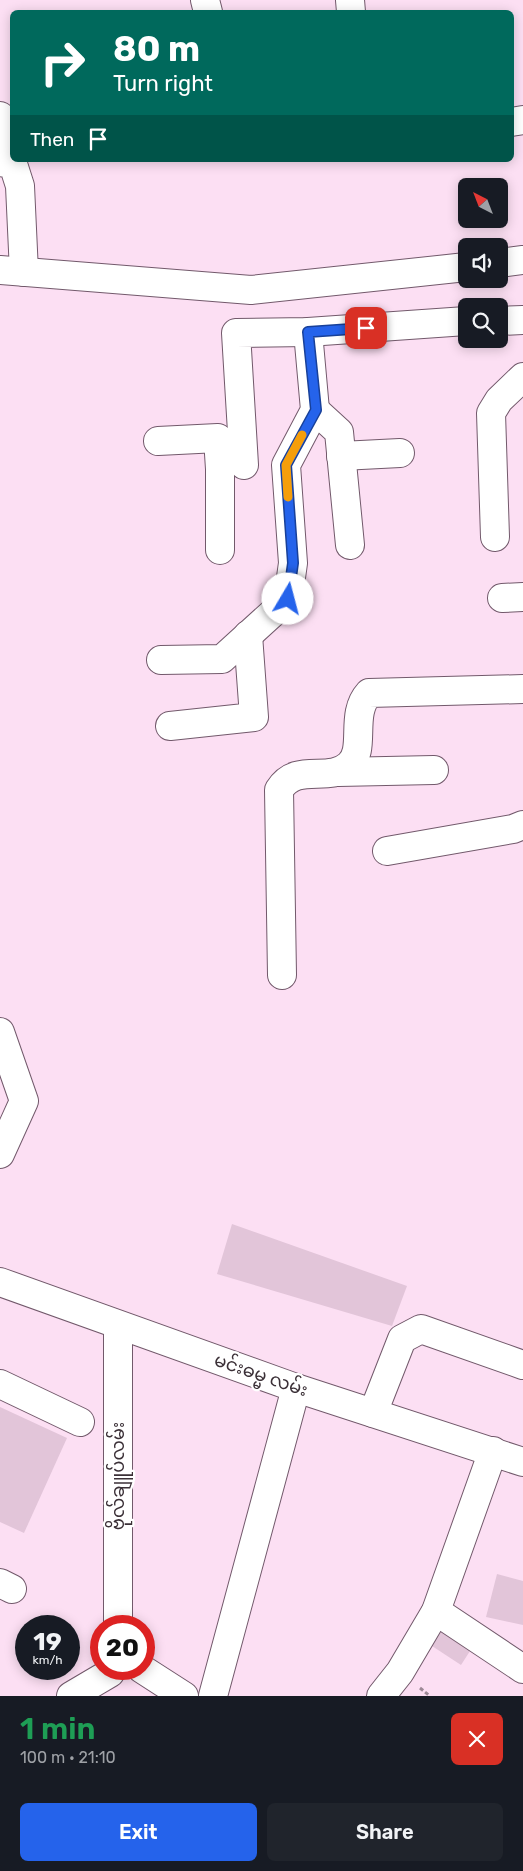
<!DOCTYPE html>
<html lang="en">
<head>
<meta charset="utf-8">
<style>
  body { margin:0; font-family:Rubik,"Noto Sans Myanmar",sans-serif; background:#20242c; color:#f1f3f6; height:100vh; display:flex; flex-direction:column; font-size:19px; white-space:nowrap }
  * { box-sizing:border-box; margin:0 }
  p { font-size:16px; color:#9ea1a6 }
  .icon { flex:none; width:28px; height:28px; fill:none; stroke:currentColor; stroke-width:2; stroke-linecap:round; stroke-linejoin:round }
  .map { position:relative; height:1696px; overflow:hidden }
  .sheet { display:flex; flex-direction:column; background:#171b24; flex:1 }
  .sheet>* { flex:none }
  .banner { position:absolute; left:10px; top:10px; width:504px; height:152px; border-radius:8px; box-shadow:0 2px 12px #0003; background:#00695c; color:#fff; overflow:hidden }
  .needle { width:32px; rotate:318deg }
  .tools { position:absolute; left:458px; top:178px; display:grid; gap:10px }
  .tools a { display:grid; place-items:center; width:50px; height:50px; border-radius:8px; background:#171b24; box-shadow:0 2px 12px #0003; font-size:25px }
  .speed { position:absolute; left:15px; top:1615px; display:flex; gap:10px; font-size:25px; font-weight:700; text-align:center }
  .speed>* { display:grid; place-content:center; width:65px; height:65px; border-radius:50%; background:#171b24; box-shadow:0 2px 12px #0003; line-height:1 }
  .speed small { font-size:12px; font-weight:400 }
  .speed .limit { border:8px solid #d22; background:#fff; color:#111 }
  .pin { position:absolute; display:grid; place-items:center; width:42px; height:42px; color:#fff; margin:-21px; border-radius:10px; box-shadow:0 2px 8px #0006 }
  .me { position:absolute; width:55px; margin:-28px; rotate:8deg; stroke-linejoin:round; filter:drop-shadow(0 0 4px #0008) }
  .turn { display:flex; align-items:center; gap:18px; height:105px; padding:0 20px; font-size:22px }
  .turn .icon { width:65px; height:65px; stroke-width:2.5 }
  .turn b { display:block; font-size:35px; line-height:42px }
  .then { display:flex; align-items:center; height:48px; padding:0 20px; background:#0003; gap:10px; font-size:19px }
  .round { display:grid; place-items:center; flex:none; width:52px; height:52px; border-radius:8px; background:#20242c }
  .headline { display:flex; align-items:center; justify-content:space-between; height:85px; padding:0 20px }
  h1 { font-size:30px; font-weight:600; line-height:38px; color:#1e9e55 }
  .action { display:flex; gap:10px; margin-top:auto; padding:10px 20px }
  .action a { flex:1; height:58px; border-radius:8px; background:#2563eb; color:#fff; font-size:20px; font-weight:600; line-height:58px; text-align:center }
  .action a+a { background:#20242c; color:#f1f3f6 }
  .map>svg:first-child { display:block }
</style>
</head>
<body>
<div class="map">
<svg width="523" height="1696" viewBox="0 0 523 1696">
  <rect width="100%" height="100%" fill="#fcdff3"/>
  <!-- building -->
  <g fill="#e2c5d9">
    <polygon points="232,1224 407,1286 392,1326 217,1274"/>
    <polygon points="0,1407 67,1438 24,1533 0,1522"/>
    <polygon points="497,1574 523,1581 523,1625 486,1617"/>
    <polygon points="441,1632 470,1651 461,1665 432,1646"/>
  </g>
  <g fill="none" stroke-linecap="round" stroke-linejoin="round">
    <defs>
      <g id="minor">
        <polyline points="205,0 208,12"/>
        <polyline points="350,0 351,12"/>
        <polyline points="0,116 13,164"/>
        <polyline points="511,122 523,120"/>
        <polyline points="0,162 13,164 20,186 24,272"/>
        <polyline points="499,263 523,260"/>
        <polyline points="0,270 251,290 466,267"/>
        <polyline points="499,321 523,320"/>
        <polyline points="315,410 339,432 350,545"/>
        <polyline points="158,441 218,438 220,469 220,550"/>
        <polyline points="341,456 400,453"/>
        <polyline points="244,465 236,333 308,332 466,321"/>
        <polyline points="495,537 491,413 499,400 523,377"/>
        <polyline points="502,598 523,597"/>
        <polyline points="161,660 222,659 288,599 293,563 286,465 315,410 308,332"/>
        <polyline points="170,726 254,717 248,635"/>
        <polyline points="338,772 434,770"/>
        <polyline points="387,851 513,829 523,825"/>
        <path d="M 282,975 L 279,790 C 297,761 328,784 349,765 C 367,749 349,715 369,693 L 523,689"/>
        <polyline points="0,1032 24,1101 0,1154"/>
        <polyline points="0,1384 80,1422"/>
        <polyline points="373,1413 402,1339 421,1329 523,1365"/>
        <polyline points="0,1583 12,1589"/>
        <polyline points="436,1611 523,1669"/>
        <polyline points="118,1626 118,1325"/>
        <polyline points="142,1669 184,1696"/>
        <polyline points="71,1696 110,1673"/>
        <polyline points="213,1696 296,1388"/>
        <polyline points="381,1696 400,1672 436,1611 493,1451"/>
      </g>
      <polyline id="major" points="0,1282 296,1388 523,1462"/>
    </defs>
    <!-- minor casing -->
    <use href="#minor" stroke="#72596b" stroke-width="30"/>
    <!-- major casing -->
    <use href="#major" stroke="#72596b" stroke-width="30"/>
    <!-- path -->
    <polyline stroke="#9d8996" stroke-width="3" stroke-dasharray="4 2.5" stroke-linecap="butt" points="420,1688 430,1696"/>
    <!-- minor -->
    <use href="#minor" stroke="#fff" stroke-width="28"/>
    <!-- major -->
    <use href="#major" stroke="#fff" stroke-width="28"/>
  </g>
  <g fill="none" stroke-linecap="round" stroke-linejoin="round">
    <defs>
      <polyline id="route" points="288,599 293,563 286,465 316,410 308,332 366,328"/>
    </defs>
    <!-- route casing -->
    <use href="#route" stroke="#184099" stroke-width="12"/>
    <!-- route -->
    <use href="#route" stroke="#2563eb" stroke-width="9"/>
    <!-- slow -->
    <polyline stroke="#f59e0b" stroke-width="9" points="288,497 286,465 302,435"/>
  </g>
  <g text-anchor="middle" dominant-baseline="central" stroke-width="4.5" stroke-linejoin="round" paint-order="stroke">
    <!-- street labels -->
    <g font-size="18" fill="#3b3037" stroke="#fff">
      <text transform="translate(261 1375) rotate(19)">မင်းဓမ္မ လမ်း</text>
      <text transform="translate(118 1476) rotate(-90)">ဗိုလ်ချူပ်လမ်း</text>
    </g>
  </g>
</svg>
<div class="tools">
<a><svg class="needle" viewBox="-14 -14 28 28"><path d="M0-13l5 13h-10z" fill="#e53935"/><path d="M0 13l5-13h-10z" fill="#9ea1a6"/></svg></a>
<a><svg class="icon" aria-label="sound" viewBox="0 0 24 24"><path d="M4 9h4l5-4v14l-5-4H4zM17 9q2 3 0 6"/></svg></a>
<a><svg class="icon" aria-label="search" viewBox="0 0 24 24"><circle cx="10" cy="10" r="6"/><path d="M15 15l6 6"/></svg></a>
</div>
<div class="speed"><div>19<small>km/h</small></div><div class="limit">20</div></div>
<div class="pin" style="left:366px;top:328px;background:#d93025"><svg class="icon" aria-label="arrive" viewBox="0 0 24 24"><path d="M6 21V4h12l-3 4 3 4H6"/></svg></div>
<svg class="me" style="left:288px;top:599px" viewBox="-20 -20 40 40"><circle r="19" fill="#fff"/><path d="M0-13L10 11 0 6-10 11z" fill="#2563eb"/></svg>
<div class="banner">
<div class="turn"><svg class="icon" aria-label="right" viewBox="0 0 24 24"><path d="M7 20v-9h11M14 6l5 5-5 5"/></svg><div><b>80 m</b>Turn right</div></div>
<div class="then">Then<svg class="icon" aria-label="arrive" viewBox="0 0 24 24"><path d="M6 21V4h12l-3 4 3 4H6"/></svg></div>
</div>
</div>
<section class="sheet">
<div class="headline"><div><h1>1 min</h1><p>100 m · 21:10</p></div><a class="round" style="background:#d93025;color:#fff"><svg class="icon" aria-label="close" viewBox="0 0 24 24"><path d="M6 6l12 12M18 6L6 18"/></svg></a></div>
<div class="action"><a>Exit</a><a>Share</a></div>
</section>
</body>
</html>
